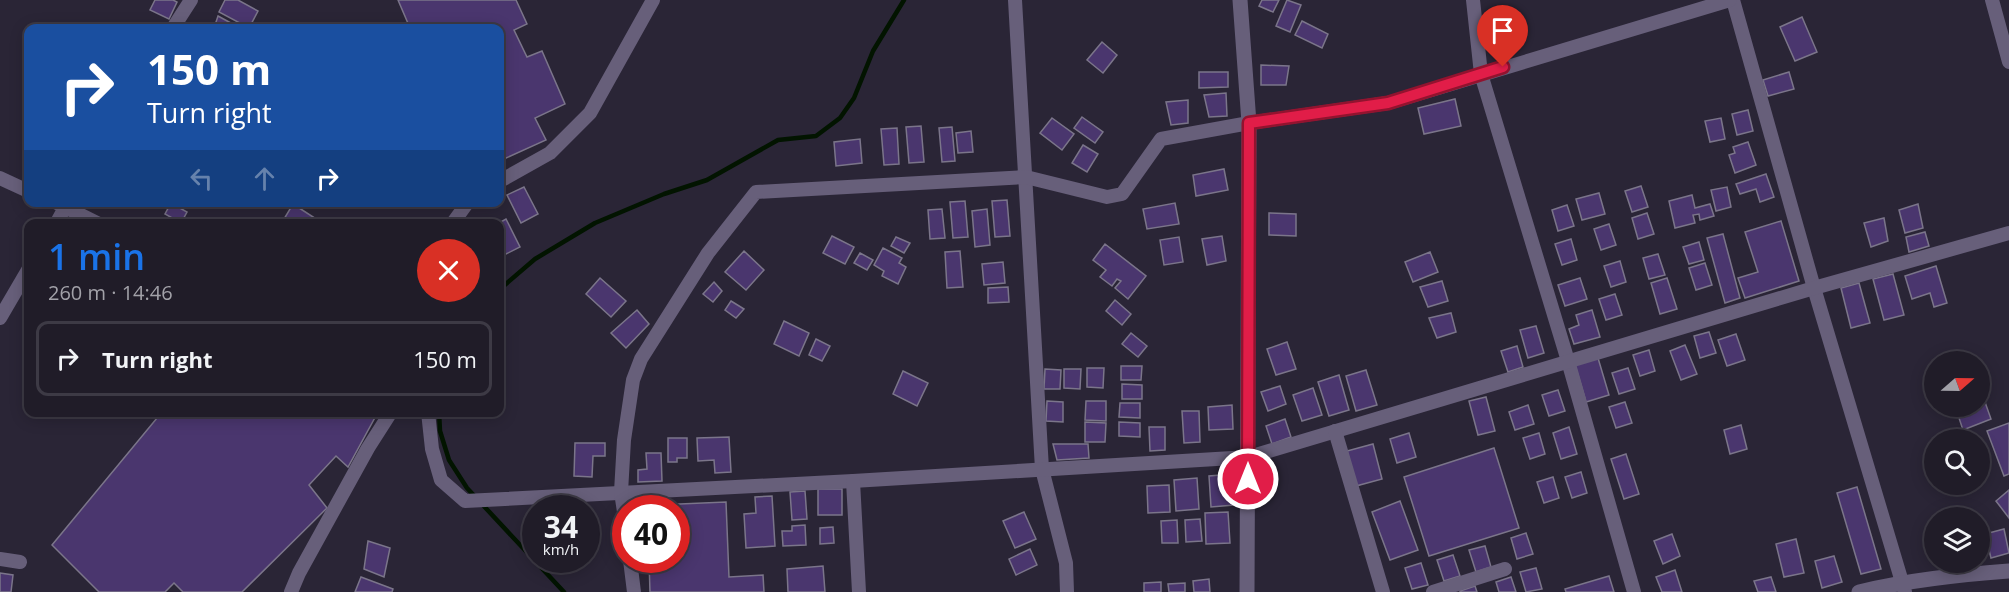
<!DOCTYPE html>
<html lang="en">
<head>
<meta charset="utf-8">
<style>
  body { margin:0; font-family:"Open Sans",sans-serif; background:#2d2934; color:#f1f3f6; height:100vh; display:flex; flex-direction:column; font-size:22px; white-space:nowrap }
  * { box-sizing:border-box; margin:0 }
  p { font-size:20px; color:#a2a1a8 }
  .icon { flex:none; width:33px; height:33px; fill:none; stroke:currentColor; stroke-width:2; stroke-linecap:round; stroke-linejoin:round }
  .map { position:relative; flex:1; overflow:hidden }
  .sheet { position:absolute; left:24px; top:219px; width:480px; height:198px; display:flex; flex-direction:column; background:#201c28; border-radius:12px; box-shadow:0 3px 15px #0003,0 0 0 2px #3d3a45 }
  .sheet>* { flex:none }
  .guide { position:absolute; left:24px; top:24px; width:480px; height:183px; border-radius:12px; box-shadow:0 3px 15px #0003,0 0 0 2px #3d3a45; background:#1a4fa0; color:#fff; overflow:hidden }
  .needle { width:39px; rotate:70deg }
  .controls { position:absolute; left:1924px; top:351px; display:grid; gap:12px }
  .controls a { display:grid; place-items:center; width:66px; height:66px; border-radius:50%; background:#201c28; box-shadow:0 3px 15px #0003,0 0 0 2px #3d3a45; font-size:30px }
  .speed { position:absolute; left:522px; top:495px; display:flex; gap:12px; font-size:30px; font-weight:700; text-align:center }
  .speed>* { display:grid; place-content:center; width:78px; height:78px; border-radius:50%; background:#201c28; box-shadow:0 3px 15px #0003,0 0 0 2px #3d3a45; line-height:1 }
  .speed small { font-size:15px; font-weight:400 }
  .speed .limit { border:9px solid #d22; background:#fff; color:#111 }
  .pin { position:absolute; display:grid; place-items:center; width:51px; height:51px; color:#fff; margin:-62px -26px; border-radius:50% 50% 50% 0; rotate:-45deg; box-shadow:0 0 6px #0007 }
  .pin .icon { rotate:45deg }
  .me { position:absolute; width:66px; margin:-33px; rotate:0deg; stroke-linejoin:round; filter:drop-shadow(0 0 4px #0008) }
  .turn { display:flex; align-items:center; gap:21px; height:126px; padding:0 24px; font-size:27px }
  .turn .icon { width:78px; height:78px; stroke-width:2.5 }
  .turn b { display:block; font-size:42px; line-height:51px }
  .lanes { display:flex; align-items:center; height:57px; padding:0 24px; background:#0003; justify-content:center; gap:30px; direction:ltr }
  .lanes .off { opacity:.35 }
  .round { display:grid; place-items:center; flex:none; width:63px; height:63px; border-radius:32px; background:#2d2934 }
  .summary { display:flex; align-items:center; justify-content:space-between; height:102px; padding:0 24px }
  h1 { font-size:36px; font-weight:600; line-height:45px; color:#1a73e8 }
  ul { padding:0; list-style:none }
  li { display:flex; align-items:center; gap:18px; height:75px; margin:0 12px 9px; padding:0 12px; border:3px solid #3d3a45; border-radius:12px }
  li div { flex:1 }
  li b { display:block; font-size:22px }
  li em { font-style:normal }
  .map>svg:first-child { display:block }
</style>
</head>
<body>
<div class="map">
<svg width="2009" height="592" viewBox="0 0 2009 592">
  <rect width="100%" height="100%" fill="#2a2536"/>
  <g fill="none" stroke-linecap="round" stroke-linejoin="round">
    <!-- stream -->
    <g stroke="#021400" stroke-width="4.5">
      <polyline points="500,289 535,259 595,223 664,194 707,180 778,140 816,136 840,118 854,98 873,51 904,0"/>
      <polyline points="439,412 440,431 449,460 467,488 564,592"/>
    </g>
  </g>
  <!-- building -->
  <g fill="#4a366e" stroke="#7b758a" stroke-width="1.5">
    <polygon points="155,0 173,0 177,2 169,19 150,10"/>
    <polygon points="225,0 238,0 258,11 249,28 219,12"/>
    <polygon points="398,0 516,0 527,24 514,30 527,57 542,51 565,104 535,118 546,140 504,159 500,149 500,28 410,28"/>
    <polygon points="1262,0 1279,0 1273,12 1259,6"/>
    <polygon points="1287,0 1301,5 1290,32 1276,26"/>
    <polygon points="218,16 240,28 214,28"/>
    <polygon points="1802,17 1817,52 1795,61 1780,27"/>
    <polygon points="1302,21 1328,34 1322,48 1295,35"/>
    <polygon points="1102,42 1117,55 1103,73 1087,60"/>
    <polygon points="1261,65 1289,66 1286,85 1261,85"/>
    <polygon points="1199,72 1228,72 1228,87 1199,88"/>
    <polygon points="1789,72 1794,89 1768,96 1763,80"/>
    <polygon points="1226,93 1227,116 1209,117 1204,95"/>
    <polygon points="1455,99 1461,126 1424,134 1418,108"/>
    <polygon points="1188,100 1188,123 1171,125 1166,102"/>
    <polygon points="1748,110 1753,131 1737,135 1732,114"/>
    <polygon points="1082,117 1103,132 1095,143 1074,128"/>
    <polygon points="1052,118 1074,134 1062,150 1040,133"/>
    <polygon points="1721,118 1725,139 1710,142 1705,121"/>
    <polygon points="921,126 924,162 909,163 906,127"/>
    <polygon points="952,127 955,161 942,162 939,128"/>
    <polygon points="897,128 899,164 884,165 881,129"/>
    <polygon points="971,131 973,152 958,153 956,133"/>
    <polygon points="860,139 862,163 836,166 834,142"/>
    <polygon points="1748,142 1756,165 1735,173 1729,155 1735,153 1733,147"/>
    <polygon points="1083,145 1098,154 1087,172 1072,163"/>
    <polygon points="1224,169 1228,190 1196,196 1193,175"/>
    <polygon points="1766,174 1774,197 1760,202 1756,189 1740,194 1736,184"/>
    <polygon points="1641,186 1648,207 1632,212 1625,191"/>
    <polygon points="524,187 538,214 521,223 507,195"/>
    <polygon points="1727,187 1731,207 1716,211 1711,190"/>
    <polygon points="1599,193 1605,214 1582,220 1576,199"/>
    <polygon points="1692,195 1695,208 1710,204 1714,216 1700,220 1699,214 1693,215 1695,223 1675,228 1669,201"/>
    <polygon points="1007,200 1010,236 995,237 992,201"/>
    <polygon points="965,201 968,237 953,238 950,202"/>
    <polygon points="171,203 187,212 181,223 165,214"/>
    <polygon points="1175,203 1179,224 1147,229 1143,209"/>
    <polygon points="293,204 324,224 281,224"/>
    <polygon points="1918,204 1923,228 1905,233 1899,210"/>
    <polygon points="1567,205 1574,226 1558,231 1552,210"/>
    <polygon points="942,209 945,238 930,239 928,210"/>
    <polygon points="987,209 990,245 975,247 972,211"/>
    <polygon points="1269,213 1296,214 1296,236 1269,235"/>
    <polygon points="1647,213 1654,234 1638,239 1632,218"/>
    <polygon points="1884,218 1888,241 1871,247 1864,223"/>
    <polygon points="506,219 520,247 504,255 500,247 500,224 497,224"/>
    <polygon points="1781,221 1799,281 1745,298 1738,278 1758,272 1745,232"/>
    <polygon points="1609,224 1616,245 1601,250 1594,229"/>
    <polygon points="1925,232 1929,246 1909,252 1906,237"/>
    <polygon points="1723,234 1740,298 1725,303 1707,238"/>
    <polygon points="832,236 854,247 845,264 823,253"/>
    <polygon points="1222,236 1226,261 1207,265 1202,239"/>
    <polygon points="896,237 910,243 904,253 891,246"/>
    <polygon points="1179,237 1183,262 1164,265 1160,240"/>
    <polygon points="1571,239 1577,260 1562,265 1555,244"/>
    <polygon points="1699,242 1704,260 1689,264 1683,247"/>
    <polygon points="1105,244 1146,276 1128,299 1115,288 1121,281 1117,279 1112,286 1100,277 1106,270 1093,260"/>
    <polygon points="883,248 902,258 899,263 906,267 898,284 882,276 884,271 874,265"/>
    <polygon points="744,251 764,270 746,290 725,272"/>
    <polygon points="960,251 963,287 947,288 945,252"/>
    <polygon points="1430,252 1438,272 1413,282 1405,262"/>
    <polygon points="860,253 873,260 867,270 854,263"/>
    <polygon points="1658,254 1665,275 1649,279 1643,258"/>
    <polygon points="1620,261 1626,282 1611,287 1604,266"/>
    <polygon points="1003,262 1005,283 984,285 982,264"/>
    <polygon points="1705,263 1712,285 1696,290 1689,268"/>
    <polygon points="1936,266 1947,303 1934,307 1930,293 1912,299 1905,276"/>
    <polygon points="1893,274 1904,315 1884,320 1873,279"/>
    <polygon points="600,278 626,301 611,317 586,294"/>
    <polygon points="1580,278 1587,299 1565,306 1558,285"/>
    <polygon points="1667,278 1677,309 1660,314 1651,283"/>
    <polygon points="1442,281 1448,301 1428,307 1420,287"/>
    <polygon points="714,282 722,291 713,302 703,294"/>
    <polygon points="1859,283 1870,323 1851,328 1841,288"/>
    <polygon points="1008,287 1009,302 988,303 988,288"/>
    <polygon points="1615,294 1622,315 1606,320 1599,299"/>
    <polygon points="1115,300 1131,314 1122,325 1106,311"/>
    <polygon points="731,301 744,309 736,318 725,310"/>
    <polygon points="637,310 649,324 626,348 611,333"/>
    <polygon points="1592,310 1600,337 1574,344 1569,329 1579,325 1576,315"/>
    <polygon points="1451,313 1456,332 1437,338 1429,318"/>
    <polygon points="784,321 809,333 799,356 774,344"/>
    <polygon points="1536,326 1544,353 1528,358 1520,330"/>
    <polygon points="1709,332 1716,353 1700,358 1694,336"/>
    <polygon points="1131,333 1147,346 1138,357 1122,344"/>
    <polygon points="1736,334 1745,360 1727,366 1718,340"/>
    <polygon points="816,339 830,346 822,361 809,355"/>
    <polygon points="1287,342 1296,369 1276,375 1267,349"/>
    <polygon points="1685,345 1697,374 1681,380 1670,351"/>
    <polygon points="1517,346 1523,367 1508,372 1501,351"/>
    <polygon points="1649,350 1655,371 1640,376 1633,355"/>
    <polygon points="1598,358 1609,395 1586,402 1575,365"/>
    <polygon points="1121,366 1142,366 1141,380 1121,380"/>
    <polygon points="1087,368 1104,368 1103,388 1087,387"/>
    <polygon points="1628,368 1635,389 1619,394 1612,373"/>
    <polygon points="1045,369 1061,370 1060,389 1044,389"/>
    <polygon points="1064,369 1081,369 1080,389 1064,388"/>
    <polygon points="1366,370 1377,405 1356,411 1346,376"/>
    <polygon points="903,371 928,383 917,406 893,394"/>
    <polygon points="1339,375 1349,410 1329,416 1318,382"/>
    <polygon points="1122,384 1142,385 1142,399 1122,399"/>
    <polygon points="1280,386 1286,404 1268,411 1261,392"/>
    <polygon points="1313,388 1322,415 1302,421 1293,395"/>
    <polygon points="1980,388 1991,419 1963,430 1956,409 1962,406 1980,406"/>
    <polygon points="1558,390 1565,411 1549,416 1542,395"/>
    <polygon points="1486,397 1495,431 1478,435 1469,401"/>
    <polygon points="1047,401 1063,402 1063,422 1046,421"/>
    <polygon points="1086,401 1106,401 1106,421 1085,420"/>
    <polygon points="1625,402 1632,423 1616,428 1609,407"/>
    <polygon points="1120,403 1140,403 1140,418 1119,417"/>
    <polygon points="1232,405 1233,429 1209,430 1208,407"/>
    <polygon points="1528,405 1534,424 1515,430 1509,412"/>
    <polygon points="1182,411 1199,411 1200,442 1184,443"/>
    <polygon points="162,412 378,412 348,467 336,456 309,485 327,508 242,592 183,592 174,583 165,592 99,592 52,545"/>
    <polygon points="1285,419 1291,437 1272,444 1266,426"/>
    <polygon points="1085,422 1106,423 1105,442 1085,442"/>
    <polygon points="1119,422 1140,423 1140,437 1119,436"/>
    <polygon points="2009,423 2009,474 2004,476 1987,431"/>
    <polygon points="1741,425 1747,449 1730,454 1724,430"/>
    <polygon points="1149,427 1165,427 1165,450 1150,451"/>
    <polygon points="1569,427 1577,454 1561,459 1553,433"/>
    <polygon points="1409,433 1416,457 1397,463 1390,439"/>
    <polygon points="1539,433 1545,454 1530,459 1523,438"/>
    <polygon points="729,437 731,472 715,473 714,460 698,461 697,438"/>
    <polygon points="668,438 687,438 687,458 677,458 677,462 668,462"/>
    <polygon points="575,443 605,443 605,456 593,456 592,477 574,476"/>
    <polygon points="1053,444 1088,444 1089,458 1057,460"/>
    <polygon points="1373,444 1382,479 1356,486 1347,451"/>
    <polygon points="1494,448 1519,528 1429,556 1404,477"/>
    <polygon points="646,453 661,453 662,481 638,482 638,470 647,469"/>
    <polygon points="1626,454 1639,494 1624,499 1611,459"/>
    <polygon points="1581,472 1587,493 1572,498 1565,477"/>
    <polygon points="1232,474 1234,505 1211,507 1209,476"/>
    <polygon points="1553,477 1559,498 1544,503 1537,482"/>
    <polygon points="1197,478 1199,509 1176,511 1174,480"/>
    <polygon points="1169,485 1170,512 1148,513 1147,486"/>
    <polygon points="1857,487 1881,569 1861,574 1837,493"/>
    <rect x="818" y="489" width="24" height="26"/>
    <polygon points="2009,490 2009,518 1996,501"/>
    <polygon points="805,491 807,519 792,520 790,492"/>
    <polygon points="772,496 775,546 746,548 744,514 756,513 755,497"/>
    <polygon points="1400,501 1418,550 1390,560 1372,512"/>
    <polygon points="726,502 729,577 763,575 764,592 650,592 649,560 636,560 676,560 676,508 633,508 633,506"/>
    <polygon points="1024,512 1036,539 1015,548 1003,521"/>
    <polygon points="1228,512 1230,543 1206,544 1205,513"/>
    <polygon points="1200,519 1202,541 1186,542 1185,520"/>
    <polygon points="1177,520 1178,543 1162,543 1161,521"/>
    <polygon points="805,525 806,545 783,546 782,531 792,531 792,526"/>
    <polygon points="833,527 834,543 820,544 820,528"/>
    <polygon points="2004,529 2009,553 1991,558 1985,534"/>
    <polygon points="1526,533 1533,554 1517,559 1511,538"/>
    <polygon points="1672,534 1680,556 1663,564 1654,541"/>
    <polygon points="1796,539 1804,573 1784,577 1776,544"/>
    <polygon points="368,541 390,548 384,577 364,569"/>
    <polygon points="1485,546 1491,567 1476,572 1469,550"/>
    <polygon points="1030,549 1037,565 1016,575 1009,559"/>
    <polygon points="1453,555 1460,576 1444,581 1437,560"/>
    <polygon points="1834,556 1842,582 1822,588 1815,561"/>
    <polygon points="1421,563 1428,585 1412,589 1405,568"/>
    <polygon points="823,566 825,592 788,592 787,569"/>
    <polygon points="1536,568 1542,589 1526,592 1520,572"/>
    <polygon points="1675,570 1682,592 1662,592 1656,577"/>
    <polygon points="0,573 13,575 11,592 0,592"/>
    <polygon points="1609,576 1614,592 1566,592 1565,589"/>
    <polygon points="361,577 393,589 392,592 355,592"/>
    <polygon points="1511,577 1516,592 1499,592 1496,582"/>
    <polygon points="1771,577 1776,592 1758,592 1754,581"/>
    <polygon points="1209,579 1210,592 1194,592 1193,581"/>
    <polygon points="1161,582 1161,592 1144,592 1144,583"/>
    <polygon points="1185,583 1185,592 1169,592 1168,584"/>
    <polygon points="1475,586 1477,592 1460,592 1460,591"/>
  </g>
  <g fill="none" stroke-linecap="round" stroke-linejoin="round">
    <!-- minor -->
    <g stroke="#675f7a" stroke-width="14">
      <polyline points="1015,0 1042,469 1066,563 1067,592"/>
      <polyline points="1473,0 1481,74 1568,361 1634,592"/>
      <polyline points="1733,0 1814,288 1905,592"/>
      <polyline points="1992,0 2009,62"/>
      <polyline points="173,28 191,0"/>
      <polyline points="0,178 28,191"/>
      <polyline points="500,181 550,153 590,113 653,0"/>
      <polyline points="55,202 99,224"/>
      <polyline points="56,224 68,202"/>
      <polyline points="452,224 468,202"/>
      <polyline points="0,318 28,270"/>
      <polyline points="428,412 432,449 441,480 465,501 853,481 1249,457 1814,288 2009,233"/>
      <polyline points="1335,431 1383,592"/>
      <polyline points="853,481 859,592"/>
      <polyline points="626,525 621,492 624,440 633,380 641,359 708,253 756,192 1026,177 1107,197 1122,194 1161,139 1249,123 1388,103 1730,0"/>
      <polyline points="0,559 20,562"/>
      <polyline points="630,560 634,592"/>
      <polyline points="291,592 299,573 368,448 391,412"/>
      <polyline points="1433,592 1505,569"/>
    </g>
    <!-- tertiary -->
    <g stroke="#675f7a" stroke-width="15">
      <polyline points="1240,0 1249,123 1247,592"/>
      <path d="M 1859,592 C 1909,580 1958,575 2009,571"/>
    </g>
  </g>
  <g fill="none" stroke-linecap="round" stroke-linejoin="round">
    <defs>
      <polyline id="route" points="1248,479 1249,123 1388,103 1503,67"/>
    </defs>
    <!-- route casing -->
    <use href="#route" stroke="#92132f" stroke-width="15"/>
    <!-- route -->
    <use href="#route" stroke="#e11d48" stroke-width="10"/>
  </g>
</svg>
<div class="controls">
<a><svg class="needle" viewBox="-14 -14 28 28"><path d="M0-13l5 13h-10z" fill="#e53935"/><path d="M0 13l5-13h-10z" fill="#a2a1a8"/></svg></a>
<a><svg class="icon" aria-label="search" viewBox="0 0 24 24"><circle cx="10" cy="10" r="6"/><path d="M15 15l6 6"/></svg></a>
<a><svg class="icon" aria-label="layers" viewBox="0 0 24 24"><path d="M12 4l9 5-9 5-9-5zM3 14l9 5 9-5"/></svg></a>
</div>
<div class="speed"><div>34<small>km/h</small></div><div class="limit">40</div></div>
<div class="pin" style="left:1503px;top:67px;background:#d93025"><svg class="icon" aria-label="arrive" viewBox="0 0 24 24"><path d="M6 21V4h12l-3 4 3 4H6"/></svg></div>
<svg class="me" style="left:1248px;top:479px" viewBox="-20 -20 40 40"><circle r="17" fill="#e11d48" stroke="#fff" stroke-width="3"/><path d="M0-11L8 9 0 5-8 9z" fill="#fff"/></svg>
<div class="guide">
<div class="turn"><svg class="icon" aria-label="right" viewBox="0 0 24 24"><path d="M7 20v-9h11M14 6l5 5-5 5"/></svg><div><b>150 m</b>Turn right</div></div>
<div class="lanes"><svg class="icon off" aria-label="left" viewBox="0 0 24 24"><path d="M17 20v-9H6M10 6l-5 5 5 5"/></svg><svg class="icon off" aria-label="ahead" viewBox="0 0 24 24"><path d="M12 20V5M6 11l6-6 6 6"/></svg><svg class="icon" aria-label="right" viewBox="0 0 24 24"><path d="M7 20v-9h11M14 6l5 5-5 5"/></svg></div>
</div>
<section class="sheet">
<div class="summary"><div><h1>1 min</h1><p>260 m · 14:46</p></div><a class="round" style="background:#d93025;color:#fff"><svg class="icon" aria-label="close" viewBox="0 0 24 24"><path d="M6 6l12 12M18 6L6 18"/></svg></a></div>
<ul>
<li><svg class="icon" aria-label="right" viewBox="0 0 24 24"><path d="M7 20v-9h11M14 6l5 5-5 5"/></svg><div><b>Turn right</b></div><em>150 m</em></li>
</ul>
</section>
</div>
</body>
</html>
